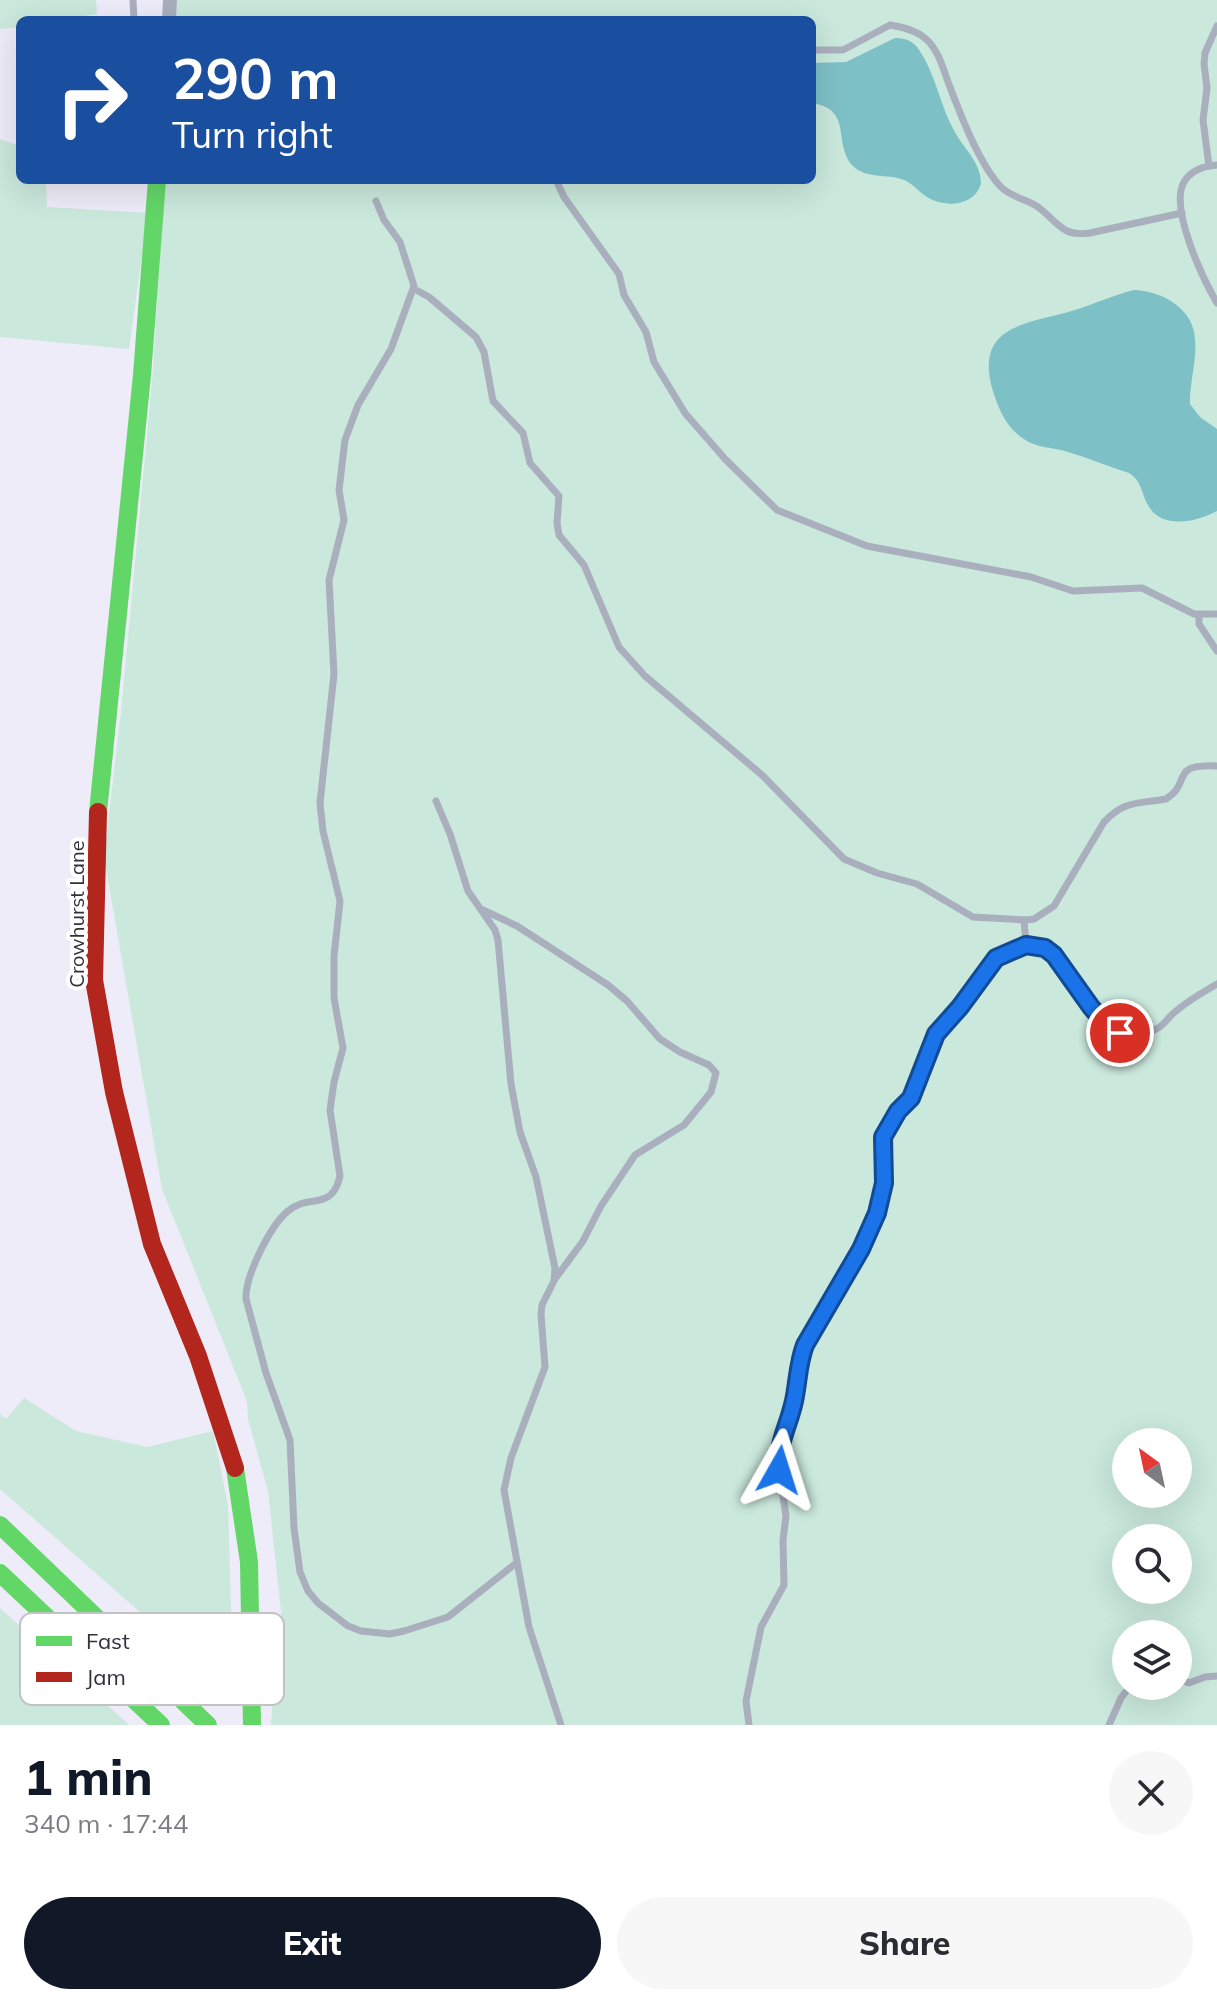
<!DOCTYPE html>
<html lang="en">
<head>
<meta charset="utf-8">
<style>
  body { margin:0; font-family:Mulish,sans-serif; background:#f7f7f7; color:#2b2b33; height:100vh; display:flex; flex-direction:column; font-size:30px; white-space:nowrap }
  * { box-sizing:border-box; margin:0 }
  p { font-size:26px; color:#7c7c81 }
  .icon { flex:none; width:44px; height:44px; fill:none; stroke:currentColor; stroke-width:2; stroke-linecap:round; stroke-linejoin:round }
  .map { position:relative; height:1725px; overflow:hidden }
  .side { display:flex; flex-direction:column; background:#fff; flex:1 }
  .side>* { flex:none }
  .top-card { position:absolute; left:16px; top:16px; width:800px; height:168px; border-radius:12px; box-shadow:0 8px 32px #0002; background:#1a4fa0; color:#fff; overflow:hidden }
  .needle { width:52px; rotate:327deg }
  .fabs { position:absolute; left:1112px; top:1428px; display:grid; gap:16px }
  .fabs a { display:grid; place-items:center; width:80px; height:80px; border-radius:50%; background:#fff; box-shadow:0 8px 32px #0002; font-size:40px }
  .pin { position:absolute; display:grid; place-items:center; width:68px; height:68px; color:#fff; margin:-34px; border:4px solid #fff; border-radius:50%; box-shadow:0 2px 8px #0007 }
  .me { position:absolute; width:88px; margin:-44px; rotate:6deg; stroke-linejoin:round; filter:drop-shadow(0 0 6px #0008) }
  .turn { display:flex; align-items:center; gap:28px; height:168px; padding:0 24px; font-size:36px }
  .turn .icon { width:104px; height:104px; stroke-width:2.5 }
  .turn b { display:block; font-size:56px; line-height:68px }
  .round { display:grid; place-items:center; flex:none; width:84px; height:84px; border-radius:42px; background:#f7f7f7 }
  .headline { display:flex; align-items:center; justify-content:space-between; height:136px; padding:0 24px }
  h1 { font-size:48px; font-weight:800; line-height:60px; color:#111827 }
  .cta { display:flex; gap:16px; margin-top:auto; padding:16px 24px }
  .cta a { flex:1; height:92px; border-radius:48px; background:#111827; color:#fff; font-size:32px; font-weight:800; line-height:92px; text-align:center }
  .cta a+a { background:#f7f7f7; color:#2b2b33 }
  .map>svg:first-child { display:block }
</style>
</head>
<body>
<div class="map">
<svg width="1217" height="1725" viewBox="0 0 1217 1725">
  <rect width="100%" height="100%" fill="#eeecf8"/>
  <!-- green -->
  <g fill="#cae8dc" fill-rule="evenodd">
    <polygon points="0,0 96,0 97,14 62,20 20,20 20,27 0,29"/>
    <path d="M 177,0 L 1217,0 L 1217,1725 L 271,1725 L 275,1663 L 282,1620 L 268,1491 L 248,1419 L 247,1401 L 162,1189 L 104,857 L 121,712 L 152,382 L 165,180 L 812,180 L 812,20 L 176,20 ZM 1126,1442 L 1178,1442 L 1178,1494 L 1126,1494 ZM 1126,1538 L 1178,1538 L 1178,1590 L 1126,1590 ZM 1126,1634 L 1178,1634 L 1178,1686 L 1126,1686 Z"/>
    <polygon points="0,139 20,146 20,180 46,180 47,207 148,213 129,349 0,337"/>
    <polygon points="24,1398 76,1431 147,1447 213,1431 228,1505 233,1677 140,1612 0,1489 0,1414 6,1419"/>
    <polygon points="0,1608 129,1725 0,1725"/>
  </g>
  <!-- water -->
  <g fill="#7dc0c6">
    <path d="M 895,38 C 904,38 911,40 917,47 C 936,73 940,107 956,134 C 966,151 981,163 981,184 C 973,208 942,208 924,195 C 917,190 912,183 904,180 C 887,173 866,180 852,165 C 833,143 853,109 812,103 L 812,63 L 846,62 Z"/>
    <path d="M 1134,290 C 1151,291 1167,296 1180,308 C 1208,333 1189,372 1190,404 L 1200,417 L 1217,429 L 1217,511 C 1197,522 1161,530 1148,505 C 1141,493 1142,481 1129,473 C 1107,466 1086,457 1065,451 C 1051,447 1036,448 1024,439 C 1006,428 998,408 992,388 C 975,323 1030,324 1075,310 C 1095,304 1113,295 1134,290 Z"/>
  </g>
  <g fill="none" stroke-linecap="round" stroke-linejoin="round">
    <!-- lane -->
    <g stroke="#aaafbd" stroke-width="7">
      <polyline points="133,0 134,20"/>
      <path d="M 812,50 L 843,50 L 890,25 C 903,27 920,32 929,42 C 940,54 944,72 950,87 C 961,116 979,163 1000,186 C 1010,197 1026,199 1038,207 C 1058,222 1061,237 1090,233 L 1182,213"/>
      <path d="M 1217,165 C 1204,166 1191,170 1184,182 C 1169,208 1203,279 1217,303"/>
      <polyline points="1209,166 1203,120 1207,88 1204,64 1205,53 1217,26"/>
      <polyline points="556,180 564,197 619,274 624,295 646,332 654,362 685,413 725,459 777,510 867,546 1031,577 1073,591 1142,588 1194,614 1217,614"/>
      <path d="M 376,201 L 384,220 L 400,242 L 414,286 L 391,349 L 358,405 L 345,440 L 339,490 L 344,520 L 329,580 L 334,674 L 320,803 L 323,831 L 340,901 L 334,956 L 334,998 L 343,1048 L 334,1082 L 330,1110 L 340,1176 C 332,1212 309,1193 288,1211 C 270,1226 245,1276 246,1299 L 266,1373 L 290,1440 L 294,1528 L 300,1572 L 308,1591 L 318,1603 L 348,1626 L 361,1631 L 390,1634 L 404,1631 L 448,1617 L 515,1564"/>
      <path d="M 418,291 L 429,297 L 476,337 L 484,352 L 493,401 L 523,433 L 530,463 L 559,496 L 557,523 L 559,535 L 584,565 L 619,647 L 645,676 L 762,775 L 844,859 L 877,873 L 917,884 L 973,917 L 1026,920 L 1034,919 L 1054,906 L 1104,822 C 1125,800 1138,804 1166,799 C 1193,782 1168,764 1217,766"/>
      <polyline points="1199,615 1199,624 1217,651"/>
      <polyline points="436,801 450,834 468,891 495,930 498,940 511,1084 520,1132 536,1177 555,1268 554,1281 542,1305 541,1315 545,1367 511,1458 504,1490 529,1627 561,1725"/>
      <polyline points="483,910 517,926 608,985 627,1001 660,1039 680,1052 709,1065 716,1073 711,1092 684,1125 635,1155 601,1206 583,1241 555,1279"/>
      <polyline points="1024,920 1026,945"/>
      <polyline points="1178,1679 1189,1683 1205,1677 1217,1676"/>
      <path d="M 749,1725 L 746,1701 L 761,1627 L 784,1585 L 783,1540 L 786,1516 L 779,1470 L 781,1441 L 793,1405 L 805,1345 L 861,1249 L 877,1213 L 884,1183 L 883,1137 L 898,1111 L 911,1098 L 936,1034 L 960,1007 L 985,969 L 996,958 L 1023,945 L 1033,944 L 1054,955 C 1077,987 1110,1056 1158,1028 C 1165,1024 1169,1016 1176,1011 C 1188,1001 1203,992 1217,984"/>
      <polyline points="1109,1725 1121,1698 1130,1686"/>
    </g>
    <!-- street -->
    <polyline stroke="#aaafbd" stroke-width="14" points="169,20 170,0"/>
    <!-- fast -->
    <g stroke="#63d668" stroke-width="18">
      <polyline points="98,812 142,375 157,180"/>
      <polyline points="235,1468 249,1562 252,1725"/>
      <polyline points="0,1525 208,1725"/>
      <polyline points="0,1573 161,1725"/>
    </g>
    <!-- jam -->
    <polyline stroke="#b3261e" stroke-width="18" points="98,812 94,980 114,1092 152,1244 198,1356 235,1468"/>
  </g>
  <g fill="none" stroke-linecap="round" stroke-linejoin="round">
    <defs>
      <path id="route" d="M 779,1470 C 778,1440 788,1428 794,1401 C 798,1382 798,1363 805,1345 L 861,1249 L 877,1213 L 884,1183 L 883,1137 L 898,1111 L 911,1098 L 936,1034 L 960,1007 L 996,958 L 1026,945 L 1045,948 L 1054,955 L 1091,1007 L 1105,1023 L 1120,1033"/>
    </defs>
    <!-- route casing -->
    <use href="#route" stroke="#114b97" stroke-width="20"/>
    <!-- route -->
    <use href="#route" stroke="#1a73e8" stroke-width="14"/>
  </g>
  <g text-anchor="middle" dominant-baseline="central" stroke-width="8" stroke-linejoin="round" paint-order="stroke">
    <!-- street labels -->
    <g font-size="20" fill="#32303a" stroke="#fff">
      <text transform="translate(76 914) rotate(-90)">Crowhurst Lane</text>
    </g>
  </g>
  <!-- legend -->
  <rect x="20" y="1613" width="264" height="92" rx="12" fill="#fff" stroke="#c2c1c4" stroke-width="2"/>
  <rect x="36" y="1636" width="36" height="10" fill="#63d668"/>
  <rect x="36" y="1672" width="36" height="10" fill="#b3261e"/>
  <g font-size="22" fill="#32303a">
    <text x="86" y="1649">Fast</text>
    <text x="86" y="1685">Jam</text>
  </g>
</svg>
<div class="fabs">
<a><svg class="needle" viewBox="-14 -14 28 28"><path d="M0-13l5 13h-10z" fill="#e53935"/><path d="M0 13l5-13h-10z" fill="#7c7c81"/></svg></a>
<a><svg class="icon" aria-label="search" viewBox="0 0 24 24"><circle cx="10" cy="10" r="6"/><path d="M15 15l6 6"/></svg></a>
<a><svg class="icon" aria-label="layers" viewBox="0 0 24 24"><path d="M12 4l9 5-9 5-9-5zM3 14l9 5 9-5"/></svg></a>
</div>
<div class="pin" style="left:1120px;top:1033px;background:#d93025"><svg class="icon" aria-label="arrive" viewBox="0 0 24 24"><path d="M6 21V4h12l-3 4 3 4H6"/></svg></div>
<svg class="me" style="left:779px;top:1470px" viewBox="-20 -20 40 40"><path d="M0-17L14 15 0 8-14 15z" fill="#1a73e8" stroke="#fff" stroke-width="4"/></svg>
<div class="top-card">
<div class="turn"><svg class="icon" aria-label="right" viewBox="0 0 24 24"><path d="M7 20v-9h11M14 6l5 5-5 5"/></svg><div><b>290 m</b>Turn right</div></div>
</div>
</div>
<section class="side">
<div class="headline"><div><h1>1 min</h1><p>340 m · 17:44</p></div><a class="round"><svg class="icon" aria-label="close" viewBox="0 0 24 24"><path d="M6 6l12 12M18 6L6 18"/></svg></a></div>
<div class="cta"><a>Exit</a><a>Share</a></div>
</section>
</body>
</html>
